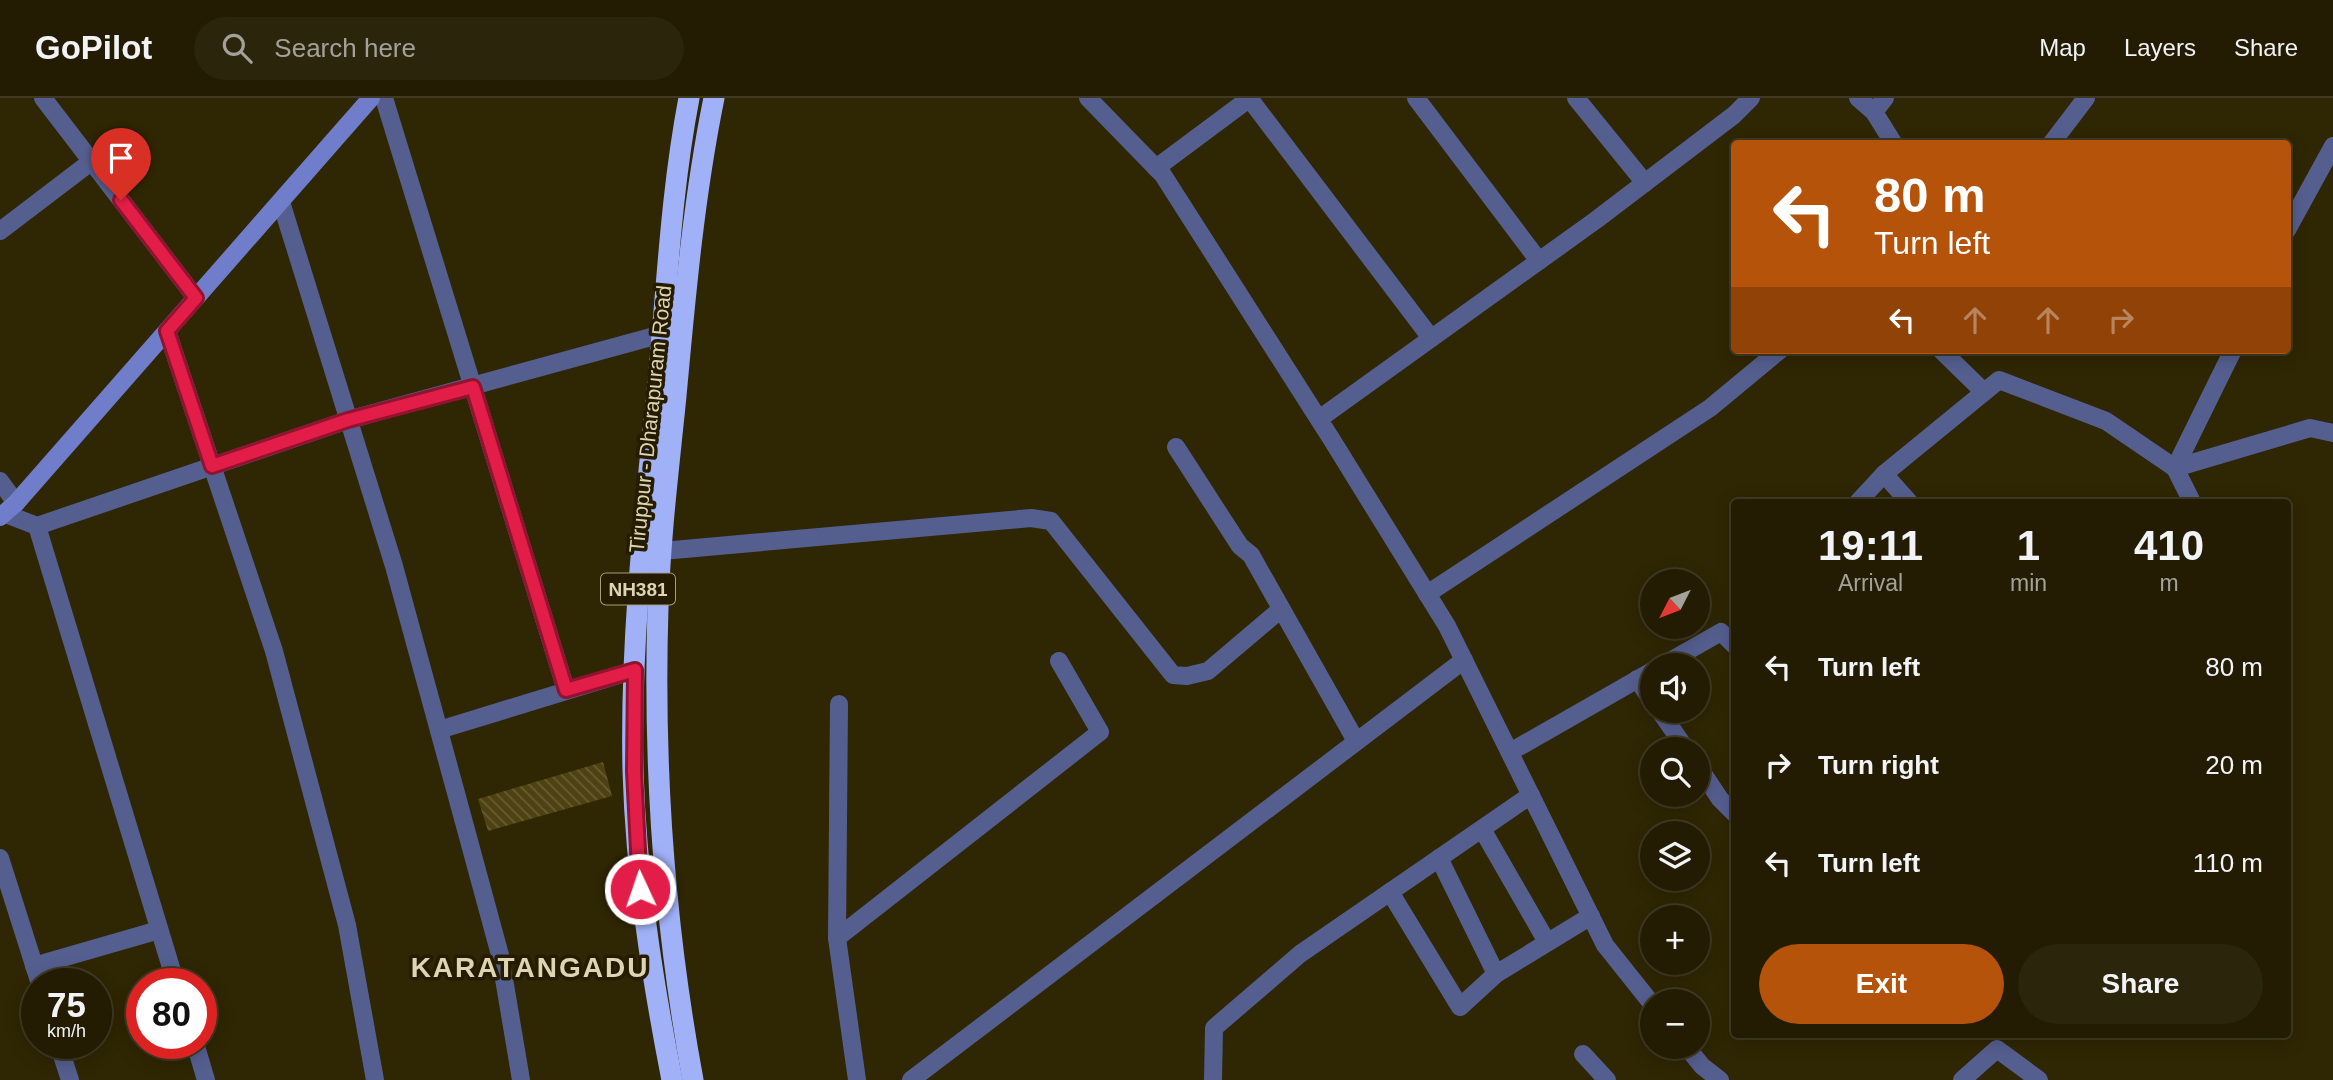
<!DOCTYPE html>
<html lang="en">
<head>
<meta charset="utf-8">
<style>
  body { margin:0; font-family:Helvetica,sans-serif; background:#2b250c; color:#f1f3f6; height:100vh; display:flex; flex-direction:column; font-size:26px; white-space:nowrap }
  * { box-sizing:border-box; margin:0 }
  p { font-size:23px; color:#a3a199 }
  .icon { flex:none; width:38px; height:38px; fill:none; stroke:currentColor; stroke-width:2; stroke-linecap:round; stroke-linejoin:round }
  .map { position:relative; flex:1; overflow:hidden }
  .panel { position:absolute; left:1731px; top:401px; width:560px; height:539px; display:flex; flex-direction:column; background:#231c02; border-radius:7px; box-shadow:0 4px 18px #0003,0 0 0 2px #403a24 }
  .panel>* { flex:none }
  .top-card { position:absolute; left:1731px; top:42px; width:560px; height:214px; border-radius:7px; box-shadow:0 4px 18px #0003,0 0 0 2px #403a24; background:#b45309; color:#fff; overflow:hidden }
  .needle { width:46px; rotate:228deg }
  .fabs { position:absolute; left:1640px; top:471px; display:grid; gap:14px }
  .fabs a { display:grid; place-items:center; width:70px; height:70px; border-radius:50%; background:#231c02; box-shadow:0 4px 18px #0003,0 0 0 2px #403a24; font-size:35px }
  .speed { position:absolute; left:21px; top:870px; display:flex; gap:14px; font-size:35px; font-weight:700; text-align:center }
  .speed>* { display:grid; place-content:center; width:91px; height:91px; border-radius:50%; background:#231c02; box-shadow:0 4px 18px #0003,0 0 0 2px #403a24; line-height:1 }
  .speed small { font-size:18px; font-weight:400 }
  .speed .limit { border:10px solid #d22; background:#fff; color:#111 }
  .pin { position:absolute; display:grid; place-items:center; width:60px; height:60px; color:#fff; margin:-72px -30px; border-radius:50% 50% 50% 0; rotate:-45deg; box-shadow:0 0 7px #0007 }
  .pin .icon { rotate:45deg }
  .me { position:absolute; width:77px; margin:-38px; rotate:357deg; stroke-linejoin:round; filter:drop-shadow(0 0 5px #0008) }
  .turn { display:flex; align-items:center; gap:24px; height:147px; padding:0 28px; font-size:32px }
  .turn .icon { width:91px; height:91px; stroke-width:2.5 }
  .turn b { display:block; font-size:49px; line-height:60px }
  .lanes { display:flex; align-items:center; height:66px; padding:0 28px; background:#0003; justify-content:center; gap:35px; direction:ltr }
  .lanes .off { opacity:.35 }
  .eta { display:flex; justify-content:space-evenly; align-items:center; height:119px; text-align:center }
  .eta b { font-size:42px; font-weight:600; line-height:49px }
  .primary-button { display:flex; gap:14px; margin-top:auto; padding:14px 28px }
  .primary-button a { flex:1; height:80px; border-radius:42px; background:#b45309; color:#fff; font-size:28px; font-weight:600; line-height:80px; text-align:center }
  .primary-button a+a { background:#2b250c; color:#f1f3f6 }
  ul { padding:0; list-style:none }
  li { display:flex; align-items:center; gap:21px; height:98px; padding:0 28px }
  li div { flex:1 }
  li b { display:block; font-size:26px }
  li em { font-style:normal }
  header { display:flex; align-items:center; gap:42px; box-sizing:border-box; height:98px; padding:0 35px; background:#231c02; border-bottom:2px solid #403a24 }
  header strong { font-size:33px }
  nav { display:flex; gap:38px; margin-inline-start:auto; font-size:24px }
  .search { width:490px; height:63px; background:#2b250c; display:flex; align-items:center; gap:18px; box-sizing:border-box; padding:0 24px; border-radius:38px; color:#a3a199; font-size:26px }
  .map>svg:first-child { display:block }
</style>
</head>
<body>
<header>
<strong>GoPilot</strong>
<div class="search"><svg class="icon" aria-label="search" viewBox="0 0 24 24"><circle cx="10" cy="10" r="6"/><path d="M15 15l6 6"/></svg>Search here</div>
<nav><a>Map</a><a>Layers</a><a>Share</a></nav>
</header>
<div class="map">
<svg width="2333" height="982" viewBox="0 0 2333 982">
  <defs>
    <pattern id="building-back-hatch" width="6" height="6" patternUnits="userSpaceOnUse" patternTransform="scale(1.75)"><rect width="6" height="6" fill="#4f4212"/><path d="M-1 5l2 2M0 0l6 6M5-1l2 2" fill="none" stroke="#685c32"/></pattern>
  </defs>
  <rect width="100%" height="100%" fill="#2f2603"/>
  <!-- building -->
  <polygon fill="url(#building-back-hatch)" points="603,664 612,698 488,733 478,701"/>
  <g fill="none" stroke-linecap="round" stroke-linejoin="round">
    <!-- street -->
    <g stroke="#555f8f" stroke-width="18">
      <polyline points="43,0 196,200"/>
      <polyline points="384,0 566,592"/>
      <polyline points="1088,0 1163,77 1332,342 1447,528 1605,847 1652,906"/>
      <polyline points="1249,0 1431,240"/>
      <polyline points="1416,0 1539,163"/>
      <polyline points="1576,0 1645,85"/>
      <polyline points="1858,0 1874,14 1894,46"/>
      <polyline points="1874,14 1885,0"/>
      <polyline points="2051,46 2086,0"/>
      <polyline points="1156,70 1250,0"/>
      <polyline points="281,104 394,468 465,728 500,857 521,982"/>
      <polyline points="2287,132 2333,48"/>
      <polyline points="0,133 92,63"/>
      <polyline points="167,233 274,553 347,827 375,982"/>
      <polyline points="1941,252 1984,294"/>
      <polyline points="1319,321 1596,122 1734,17 1751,0"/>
      <polyline points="1176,349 1240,448 1251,457 1356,643"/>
      <polyline points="2175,370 2310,330 2333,335"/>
      <polyline points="2175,370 2233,252"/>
      <polyline points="1884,376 1909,404"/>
      <polyline points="0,383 16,405"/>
      <polyline points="1858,404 1884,376 1999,282 2106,323 2175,370 2192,404"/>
      <polyline points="6,416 37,428 176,886"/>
      <polyline points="37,428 348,322 662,236 673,237"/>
      <polyline points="662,453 1031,420 1051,423 1173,577 1187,578 1208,573 1280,512"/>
      <polyline points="1427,496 1710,310 1780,252"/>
      <polyline points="1663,567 1721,534 1734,547"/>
      <polyline points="1637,581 1652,603"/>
      <polyline points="839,606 837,840 857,982"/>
      <polyline points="1659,612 1686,651"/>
      <polyline points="439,632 635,572"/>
      <polyline points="1510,654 1652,573"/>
      <polyline points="1698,668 1720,701 1734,715"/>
      <polyline points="1482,731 1547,844"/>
      <polyline points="0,760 40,886"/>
      <polyline points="1439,760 1496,876"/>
      <polyline points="1390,794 1460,909 1496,876 1591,818"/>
      <polyline points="837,840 1100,634 1059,563"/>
      <polyline points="34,868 159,832"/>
      <polyline points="58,945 70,982"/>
      <polyline points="195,945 206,982"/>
      <polyline points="1686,948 1702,968 1720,982"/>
      <polyline points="1583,956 1607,982"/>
      <polyline points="911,982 1464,562"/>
      <polyline points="1213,982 1214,930 1300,856 1531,697"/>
      <polyline points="1962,982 1997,951 2039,982"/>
    </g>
    <!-- secondary -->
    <polyline stroke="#6f7dca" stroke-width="18" points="0,419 16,405 371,0"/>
    <!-- highway -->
    <g stroke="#a1b1f8" stroke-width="21">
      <path d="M 672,982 C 652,880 636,777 633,673 C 630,543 645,413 658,283 C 667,188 671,94 689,0"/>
      <path d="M 693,982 C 664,826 653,668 658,509 C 660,439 669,368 676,298 C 685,199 694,98 714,0"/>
    </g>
  </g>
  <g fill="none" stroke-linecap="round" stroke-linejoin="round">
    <defs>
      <polyline id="route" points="121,102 196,200 167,233 212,368 348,322 473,289 566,592 635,572 634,673 640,791"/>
    </defs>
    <!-- route casing -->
    <use href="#route" stroke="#92132f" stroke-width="18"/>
    <!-- route -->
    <use href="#route" stroke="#e11d48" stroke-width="12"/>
  </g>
  <g text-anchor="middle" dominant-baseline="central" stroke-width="7" stroke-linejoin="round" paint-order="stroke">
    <!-- shield labels -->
    <rect fill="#251c00" stroke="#a69d7e" stroke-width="2" x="601" y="475.5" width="74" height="31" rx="5"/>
    <g font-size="19" font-weight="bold" fill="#ddd4b4">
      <text x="638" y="491">NH381</text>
    </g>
    <!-- street labels -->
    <g font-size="21" fill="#ddd4b4" stroke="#251c00">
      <text transform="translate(650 321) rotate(-84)">Tiruppur - Dharapuram Road</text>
    </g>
    <!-- district labels -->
    <g font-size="28" font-weight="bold" letter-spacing="2" fill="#ddd4b4" stroke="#251c00">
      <text x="530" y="869">KARATANGADU</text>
    </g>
  </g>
</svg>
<div class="fabs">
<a><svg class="needle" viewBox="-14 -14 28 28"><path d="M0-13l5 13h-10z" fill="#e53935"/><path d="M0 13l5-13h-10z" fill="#a3a199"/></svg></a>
<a><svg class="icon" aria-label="sound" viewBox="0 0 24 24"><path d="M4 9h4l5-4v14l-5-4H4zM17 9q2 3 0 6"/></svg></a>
<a><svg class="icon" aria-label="search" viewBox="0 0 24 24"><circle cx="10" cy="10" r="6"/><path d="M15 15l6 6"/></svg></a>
<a><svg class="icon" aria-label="layers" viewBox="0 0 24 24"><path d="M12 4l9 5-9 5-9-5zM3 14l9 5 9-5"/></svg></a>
<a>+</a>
<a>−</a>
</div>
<div class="speed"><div>75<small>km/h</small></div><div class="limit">80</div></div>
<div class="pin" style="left:121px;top:102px;background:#d93025"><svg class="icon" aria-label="arrive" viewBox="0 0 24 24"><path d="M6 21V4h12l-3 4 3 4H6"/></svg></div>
<svg class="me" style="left:640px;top:791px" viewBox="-20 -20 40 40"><circle r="17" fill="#e11d48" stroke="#fff" stroke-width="3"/><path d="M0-11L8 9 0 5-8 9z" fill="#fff"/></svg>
<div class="top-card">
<div class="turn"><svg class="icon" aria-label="left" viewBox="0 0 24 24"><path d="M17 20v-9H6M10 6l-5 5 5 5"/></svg><div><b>80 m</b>Turn left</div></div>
<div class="lanes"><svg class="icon" aria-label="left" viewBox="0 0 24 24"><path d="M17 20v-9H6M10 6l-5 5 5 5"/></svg><svg class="icon off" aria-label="ahead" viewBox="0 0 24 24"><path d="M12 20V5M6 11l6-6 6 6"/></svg><svg class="icon off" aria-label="ahead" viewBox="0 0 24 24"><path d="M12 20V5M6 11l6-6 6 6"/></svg><svg class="icon off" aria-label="right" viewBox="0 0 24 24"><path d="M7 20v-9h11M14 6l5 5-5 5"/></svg></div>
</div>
<section class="panel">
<div class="eta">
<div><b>19:11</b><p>Arrival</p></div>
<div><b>1</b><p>min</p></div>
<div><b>410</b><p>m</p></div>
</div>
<ul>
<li><svg class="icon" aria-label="left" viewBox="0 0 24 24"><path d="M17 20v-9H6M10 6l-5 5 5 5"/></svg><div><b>Turn left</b></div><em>80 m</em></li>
<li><svg class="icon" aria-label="right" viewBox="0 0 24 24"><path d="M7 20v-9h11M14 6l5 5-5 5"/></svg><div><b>Turn right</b></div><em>20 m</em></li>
<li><svg class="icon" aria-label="left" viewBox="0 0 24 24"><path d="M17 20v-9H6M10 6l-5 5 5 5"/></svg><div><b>Turn left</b></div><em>110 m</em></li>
</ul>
<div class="primary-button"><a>Exit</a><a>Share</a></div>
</section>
</div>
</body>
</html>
